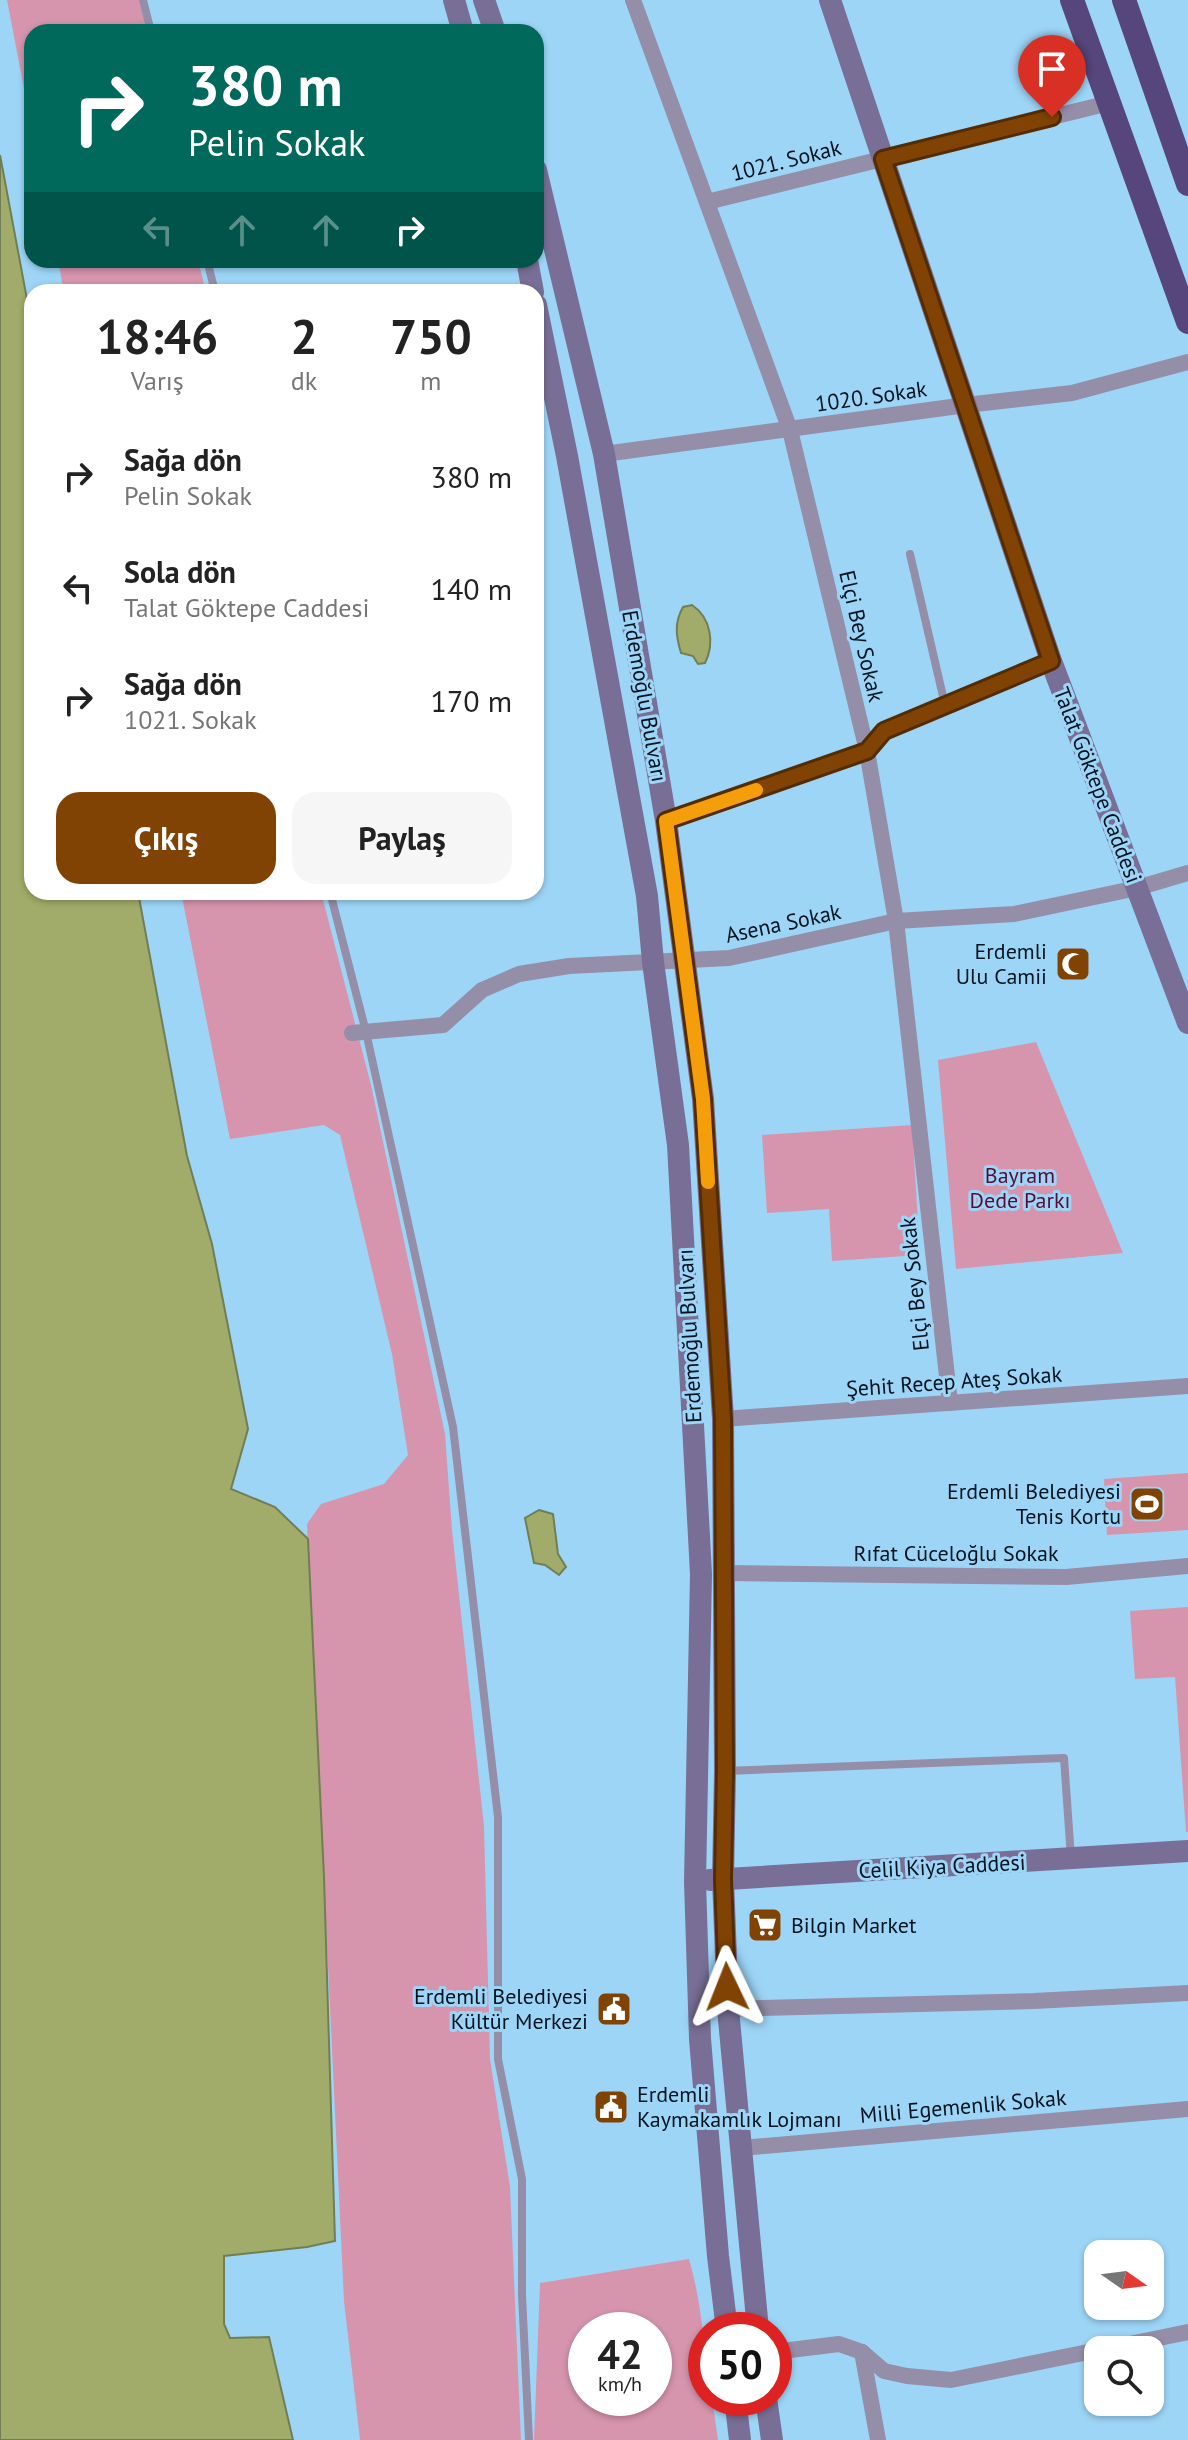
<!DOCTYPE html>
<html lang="tr">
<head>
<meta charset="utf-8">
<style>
  body { margin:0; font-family:"PT Sans",sans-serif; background:#f6f6f6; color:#222; height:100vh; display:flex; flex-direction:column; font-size:30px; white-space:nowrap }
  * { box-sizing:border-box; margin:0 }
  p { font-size:26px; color:#767676 }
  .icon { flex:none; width:44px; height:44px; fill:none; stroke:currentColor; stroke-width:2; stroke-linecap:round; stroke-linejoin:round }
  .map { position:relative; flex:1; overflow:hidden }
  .sheet { position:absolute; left:24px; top:284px; width:520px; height:616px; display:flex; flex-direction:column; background:#fff; border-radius:24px; box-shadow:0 2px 6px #0004 }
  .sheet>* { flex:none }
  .hud { position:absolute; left:24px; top:24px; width:520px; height:244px; border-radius:24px; box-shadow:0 2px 6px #0004; background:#00695c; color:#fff; overflow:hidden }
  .needle { width:52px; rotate:104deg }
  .fabs { position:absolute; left:1084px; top:2240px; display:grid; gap:16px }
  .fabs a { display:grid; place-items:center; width:80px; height:80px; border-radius:16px; background:#fff; box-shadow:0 2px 6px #0004; font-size:40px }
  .speed { position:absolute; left:568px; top:2312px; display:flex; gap:16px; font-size:40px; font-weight:700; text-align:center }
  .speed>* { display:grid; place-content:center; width:104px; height:104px; border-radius:50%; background:#fff; box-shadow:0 2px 6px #0004; line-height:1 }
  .speed small { font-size:20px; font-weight:400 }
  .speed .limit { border:12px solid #d22; background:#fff; color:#111 }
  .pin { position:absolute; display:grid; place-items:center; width:68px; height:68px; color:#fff; margin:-82px -34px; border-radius:50% 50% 50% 0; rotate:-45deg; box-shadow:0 0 8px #0007 }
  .pin .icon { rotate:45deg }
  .me { position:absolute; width:88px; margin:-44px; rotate:358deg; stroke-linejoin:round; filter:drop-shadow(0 0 6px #0008) }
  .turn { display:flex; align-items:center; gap:28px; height:168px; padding:0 32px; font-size:36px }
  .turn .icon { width:104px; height:104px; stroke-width:2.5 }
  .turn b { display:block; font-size:56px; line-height:68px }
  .lanes { display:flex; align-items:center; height:76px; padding:0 32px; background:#0003; justify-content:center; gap:40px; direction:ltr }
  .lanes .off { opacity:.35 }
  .eta { display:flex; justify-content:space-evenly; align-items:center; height:136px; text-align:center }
  .eta b { font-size:48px; font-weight:700; line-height:56px }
  .primary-button { display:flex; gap:16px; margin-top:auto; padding:16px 32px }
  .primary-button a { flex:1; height:92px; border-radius:24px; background:#814304; color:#fff; font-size:32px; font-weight:700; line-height:92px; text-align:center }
  .primary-button a+a { background:#f6f6f6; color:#222 }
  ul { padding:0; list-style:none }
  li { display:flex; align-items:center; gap:24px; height:112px; padding:0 32px }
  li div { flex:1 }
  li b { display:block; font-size:30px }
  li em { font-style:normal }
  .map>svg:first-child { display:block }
</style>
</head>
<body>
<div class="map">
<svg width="1188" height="2440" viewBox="0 0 1188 2440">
  <rect width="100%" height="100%" fill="#9dd5f7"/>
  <!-- green -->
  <g fill="#d695ad" fill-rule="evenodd">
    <polygon points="7,0 139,0 147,32 32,32 32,130"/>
    <polygon points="58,260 198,260 206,292 64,292"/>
    <polygon points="181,892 321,892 371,1085 445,1434 452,1530 484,1826 490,2059 510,2187 521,2440 360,2440 344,2301 307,1524 321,1504 384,1484 408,1455 392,1354 340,1135 324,1125 230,1139"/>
    <polygon points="1036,1042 1123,1253 956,1269 938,1060"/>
    <polygon points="912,1125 920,1255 832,1261 829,1209 767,1213 762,1135"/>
    <polygon points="1188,1473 1188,1530 1107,1535 1104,1479"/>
    <polygon points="1188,1607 1188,1832 1186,1832 1175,1677 1135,1679 1130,1611"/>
    <path d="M 689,2259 C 702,2305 706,2351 706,2398 L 712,2398 L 718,2440 L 534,2440 L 540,2283 ZM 654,2330 L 654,2398 L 586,2398 L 586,2330 Z"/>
  </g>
  <!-- water -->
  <g fill="#a1ac6a" stroke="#717e54" stroke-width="2">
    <polygon points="0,155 32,326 32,892 138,892 187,1156 212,1244 248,1429 231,1489 275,1507 308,1539 324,1877 335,2241 307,2247 224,2256 224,2324 230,2338 269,2337 293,2440 0,2440"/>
    <path d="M 692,605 C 711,618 715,643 705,663 L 698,664 L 693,656 L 681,653 C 676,636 674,623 683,607 Z"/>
    <polygon points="539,1510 553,1514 558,1554 566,1567 559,1575 545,1565 534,1563 525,1518"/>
  </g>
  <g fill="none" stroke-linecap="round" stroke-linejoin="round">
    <!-- lane -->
    <g stroke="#948ea9" stroke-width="8">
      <polyline points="143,0 151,32"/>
      <polyline points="207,260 215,292"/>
      <polyline points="910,554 945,705"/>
      <polyline points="330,892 366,1032 453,1427 498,1817 498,2059 522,2179 522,2295 529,2440"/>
      <polyline points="726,1771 1064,1758 1071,1858"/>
    </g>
    <!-- street -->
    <g stroke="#948ea9" stroke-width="16">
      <polyline points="633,0 790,430 867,751 896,921 950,1403"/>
      <polyline points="707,202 1109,103"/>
      <polyline points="604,454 966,405 1072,393 1188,362"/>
      <polyline points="666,821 867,751 884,731 1051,661"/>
      <polyline points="352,1033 443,1025 482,990 519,974 569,966 729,958 896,921 1014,914 1137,888 1188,873"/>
      <polyline points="723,1419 1188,1386"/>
      <polyline points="724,1573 1066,1577 1188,1566"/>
      <polyline points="728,2009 1034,2001 1188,1993"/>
      <polyline points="741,2148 1188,2109"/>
      <polyline points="1100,2350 1188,2332"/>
      <polyline points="774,2352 839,2344 862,2352 884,2371 907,2376 951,2380 1098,2350"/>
      <polyline points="862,2352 878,2440"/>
    </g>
    <!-- secondary -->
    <g stroke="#796f96" stroke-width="22">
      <polyline points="454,0 463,32"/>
      <polyline points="484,0 495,32"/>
      <polyline points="830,0 1051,661 1188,1023"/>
      <polyline points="536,170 604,454 666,821 703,1099 723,1419 725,1771 723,1879 728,2009 758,2330"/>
      <polyline points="527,260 533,292"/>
      <polyline points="536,305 567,456 647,896 653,962 678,1145 701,1574 695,1882 700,2039 718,2256 727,2330"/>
      <polyline points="710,1880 1188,1851"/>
      <polyline points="735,2398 740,2440"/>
      <polyline points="766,2398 772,2440"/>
    </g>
    <!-- highway -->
    <g stroke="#56467c" stroke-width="24">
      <polyline points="1072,0 1188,322"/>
      <polyline points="1124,0 1188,184"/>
    </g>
  </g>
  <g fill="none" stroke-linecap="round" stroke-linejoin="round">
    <defs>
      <polyline id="route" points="727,1987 723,1879 725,1771 723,1419 703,1099 666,821 867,751 884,731 1051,661 883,159 1052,117"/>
    </defs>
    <!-- route casing -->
    <use href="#route" stroke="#542c03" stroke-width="20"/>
    <!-- route -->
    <use href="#route" stroke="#814304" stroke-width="14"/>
    <!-- slow -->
    <polyline stroke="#f59e0b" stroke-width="14" points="708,1182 703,1099 666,821 756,790"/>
  </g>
  <!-- icons -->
  <defs>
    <symbol id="mosque-square" viewBox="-11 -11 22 22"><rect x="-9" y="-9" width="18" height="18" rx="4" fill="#814304" stroke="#9dd5f7"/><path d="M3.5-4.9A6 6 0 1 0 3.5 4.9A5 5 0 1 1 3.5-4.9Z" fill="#fff"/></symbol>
    <symbol id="stadium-square" viewBox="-11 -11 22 22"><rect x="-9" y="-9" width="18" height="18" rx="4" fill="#814304" stroke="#9dd5f7"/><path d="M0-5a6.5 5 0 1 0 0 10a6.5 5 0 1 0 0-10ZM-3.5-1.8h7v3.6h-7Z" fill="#fff"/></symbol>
    <symbol id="supermarket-square" viewBox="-11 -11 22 22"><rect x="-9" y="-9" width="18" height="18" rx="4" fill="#814304" stroke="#9dd5f7"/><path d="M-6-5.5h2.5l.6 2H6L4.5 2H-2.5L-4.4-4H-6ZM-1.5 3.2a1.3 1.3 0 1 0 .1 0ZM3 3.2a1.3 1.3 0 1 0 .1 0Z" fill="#fff"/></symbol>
    <symbol id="civic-square" viewBox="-11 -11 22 22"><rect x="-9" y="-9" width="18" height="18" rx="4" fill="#814304" stroke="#9dd5f7"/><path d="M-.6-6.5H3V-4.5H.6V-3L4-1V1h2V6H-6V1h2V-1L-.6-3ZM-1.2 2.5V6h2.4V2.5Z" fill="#fff"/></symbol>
  </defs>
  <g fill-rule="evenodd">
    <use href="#mosque-square" x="1053" y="944" width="40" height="40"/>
    <use href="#stadium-square" x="1127" y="1484" width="40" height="40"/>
    <use href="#supermarket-square" x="745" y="1905" width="40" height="40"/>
    <use href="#civic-square" x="594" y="1989" width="40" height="40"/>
    <use href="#civic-square" x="591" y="2087" width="40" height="40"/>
  </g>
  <g text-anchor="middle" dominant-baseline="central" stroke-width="6" stroke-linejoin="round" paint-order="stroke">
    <!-- street labels -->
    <g font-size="22" fill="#00131f" stroke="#9dd5f7">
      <text transform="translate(786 160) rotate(-14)">1021. Sokak</text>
      <text transform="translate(871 396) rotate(-8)">1020. Sokak</text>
      <text transform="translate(862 636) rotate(77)">Elçi Bey Sokak</text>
      <text transform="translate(645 696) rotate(80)">Erdemoğlu Bulvarı</text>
      <text transform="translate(1098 785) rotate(69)">Talat Göktepe Caddesi</text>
      <text transform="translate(783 923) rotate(-12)">Asena Sokak</text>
      <text transform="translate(914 1284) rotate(-96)">Elçi Bey Sokak</text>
      <text transform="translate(689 1336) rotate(-93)">Erdemoğlu Bulvarı</text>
      <text transform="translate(954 1381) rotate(-4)">Şehit Recep Ateş Sokak</text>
      <text x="956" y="1553">Rıfat Cüceloğlu Sokak</text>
      <text transform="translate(942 1866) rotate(-3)">Celil Kiya Caddesi</text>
      <text transform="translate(963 2106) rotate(-5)">Milli Egemenlik Sokak</text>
    </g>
    <!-- poi labels -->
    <g font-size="22" fill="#00131f" stroke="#9dd5f7" text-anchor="end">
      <text x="1047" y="951">Erdemli<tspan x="1047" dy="25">Ulu Camii</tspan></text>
      <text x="1121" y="1491">Erdemli Belediyesi<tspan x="1121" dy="25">Tenis Kortu</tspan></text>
      <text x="791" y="1925" text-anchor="start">Bilgin Market</text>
      <text x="588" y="1996">Erdemli Belediyesi<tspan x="588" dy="25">Kültür Merkezi</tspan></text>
      <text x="637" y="2094" text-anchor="start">Erdemli<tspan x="637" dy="25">Kaymakamlık Lojmanı</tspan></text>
    </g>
    <!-- park labels -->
    <g font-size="22" fill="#5c0a34" stroke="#9dd5f7">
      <text x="1020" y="1175">Bayram<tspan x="1020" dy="25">Dede Parkı</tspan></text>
    </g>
  </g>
</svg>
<div class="fabs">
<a><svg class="needle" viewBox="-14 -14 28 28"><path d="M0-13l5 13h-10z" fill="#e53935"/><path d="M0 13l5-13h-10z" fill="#767676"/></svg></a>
<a><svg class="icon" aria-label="search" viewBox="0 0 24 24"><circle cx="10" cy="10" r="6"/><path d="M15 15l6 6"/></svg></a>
</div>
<div class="speed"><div>42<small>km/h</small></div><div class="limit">50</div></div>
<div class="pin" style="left:1052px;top:117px;background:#d93025"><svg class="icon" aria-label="arrive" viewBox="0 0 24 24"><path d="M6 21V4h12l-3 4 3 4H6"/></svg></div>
<svg class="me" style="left:727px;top:1987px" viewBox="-20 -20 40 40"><path d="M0-17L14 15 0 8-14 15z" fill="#814304" stroke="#fff" stroke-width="4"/></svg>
<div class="hud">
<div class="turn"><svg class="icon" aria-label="right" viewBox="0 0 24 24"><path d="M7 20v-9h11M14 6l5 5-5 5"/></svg><div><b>380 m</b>Pelin Sokak</div></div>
<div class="lanes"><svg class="icon off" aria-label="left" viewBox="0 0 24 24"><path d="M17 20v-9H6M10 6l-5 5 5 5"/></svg><svg class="icon off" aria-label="ahead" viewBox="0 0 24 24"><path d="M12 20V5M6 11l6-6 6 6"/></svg><svg class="icon off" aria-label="ahead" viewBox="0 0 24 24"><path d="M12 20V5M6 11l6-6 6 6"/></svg><svg class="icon" aria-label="right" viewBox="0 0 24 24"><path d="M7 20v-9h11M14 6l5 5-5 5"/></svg></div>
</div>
<section class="sheet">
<div class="eta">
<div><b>18:46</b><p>Varış</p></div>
<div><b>2</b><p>dk</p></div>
<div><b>750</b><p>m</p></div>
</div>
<ul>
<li><svg class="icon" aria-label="right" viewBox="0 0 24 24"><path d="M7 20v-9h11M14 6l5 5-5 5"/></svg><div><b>Sağa dön</b><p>Pelin Sokak</p></div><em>380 m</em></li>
<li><svg class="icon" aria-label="left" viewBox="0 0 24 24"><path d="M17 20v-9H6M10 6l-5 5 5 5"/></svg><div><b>Sola dön</b><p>Talat Göktepe Caddesi</p></div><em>140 m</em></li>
<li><svg class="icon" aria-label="right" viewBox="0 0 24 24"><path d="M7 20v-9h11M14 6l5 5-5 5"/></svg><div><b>Sağa dön</b><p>1021. Sokak</p></div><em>170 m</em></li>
</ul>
<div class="primary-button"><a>Çıkış</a><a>Paylaş</a></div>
</section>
</div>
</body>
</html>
